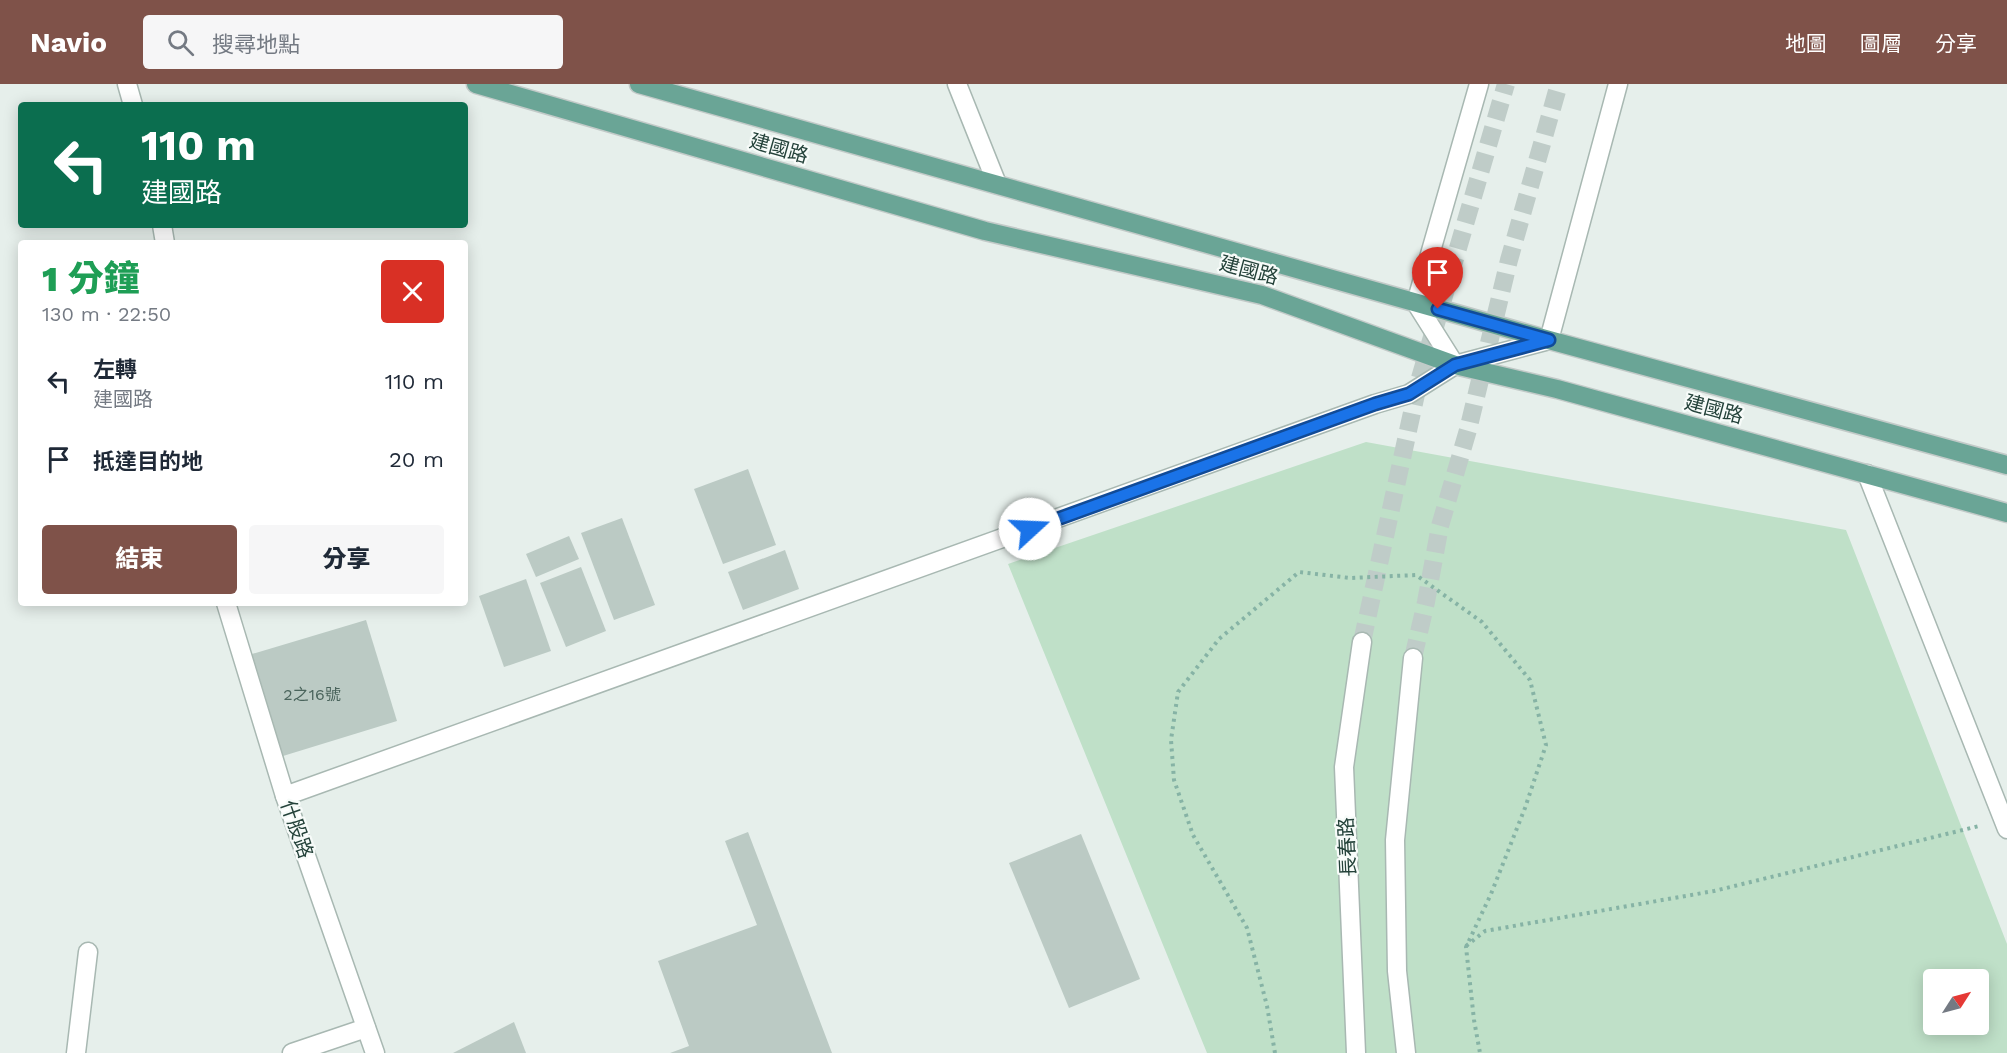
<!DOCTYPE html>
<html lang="zh-TW">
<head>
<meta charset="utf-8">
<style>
  body { margin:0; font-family:"Work Sans","Noto Sans TC",sans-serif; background:#f6f6f7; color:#1f2937; height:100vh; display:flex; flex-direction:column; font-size:22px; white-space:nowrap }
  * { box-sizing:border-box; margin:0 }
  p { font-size:20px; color:#747a83 }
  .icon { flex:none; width:33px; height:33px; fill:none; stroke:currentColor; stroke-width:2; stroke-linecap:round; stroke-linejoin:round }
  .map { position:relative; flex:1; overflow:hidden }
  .panel { position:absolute; left:18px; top:156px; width:450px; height:366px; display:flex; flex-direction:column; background:#fff; border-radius:6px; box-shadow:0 3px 15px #0003 }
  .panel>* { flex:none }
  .guide { position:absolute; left:18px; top:18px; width:450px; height:126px; border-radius:6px; box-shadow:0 3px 15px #0003; background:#0b6e4f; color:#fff; overflow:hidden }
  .needle { width:39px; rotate:54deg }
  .buttons { position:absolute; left:1923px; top:885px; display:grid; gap:12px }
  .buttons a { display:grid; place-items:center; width:66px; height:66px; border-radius:6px; background:#fff; box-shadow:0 3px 15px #0003; font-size:30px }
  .pin { position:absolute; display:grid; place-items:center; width:51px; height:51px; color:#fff; margin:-62px -26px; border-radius:50% 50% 50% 0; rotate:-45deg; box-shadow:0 0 6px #0007 }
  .pin .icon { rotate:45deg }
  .me { position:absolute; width:66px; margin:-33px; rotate:70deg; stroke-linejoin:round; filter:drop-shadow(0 0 4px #0008) }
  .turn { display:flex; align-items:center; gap:21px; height:126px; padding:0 24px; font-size:27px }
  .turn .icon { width:78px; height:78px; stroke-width:2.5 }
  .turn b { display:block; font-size:42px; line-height:51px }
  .round { display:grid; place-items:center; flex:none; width:63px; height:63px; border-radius:6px; background:#f6f6f7 }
  .headline { display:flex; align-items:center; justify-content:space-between; height:102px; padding:0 24px }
  h1 { font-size:36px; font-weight:800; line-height:45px; color:#1e9e55 }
  .cta { display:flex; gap:12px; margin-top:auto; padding:12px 24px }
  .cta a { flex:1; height:69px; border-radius:6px; background:#7f5249; color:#fff; font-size:24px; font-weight:800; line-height:69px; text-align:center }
  .cta a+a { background:#f6f6f7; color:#1f2937 }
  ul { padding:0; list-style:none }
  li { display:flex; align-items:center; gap:18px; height:78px; padding:0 24px }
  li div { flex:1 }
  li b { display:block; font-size:22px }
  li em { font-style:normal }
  header { display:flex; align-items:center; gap:36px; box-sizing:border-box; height:84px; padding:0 30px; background:#7f5249; color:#fff }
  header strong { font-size:28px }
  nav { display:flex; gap:33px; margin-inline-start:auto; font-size:21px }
  .search { width:420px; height:54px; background:#f6f6f7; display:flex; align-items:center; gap:15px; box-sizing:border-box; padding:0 21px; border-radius:6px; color:#747a83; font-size:22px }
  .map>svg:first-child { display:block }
</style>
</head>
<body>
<header>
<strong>Navio</strong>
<div class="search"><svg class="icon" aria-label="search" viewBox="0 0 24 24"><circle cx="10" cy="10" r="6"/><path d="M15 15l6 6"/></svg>搜尋地點</div>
<nav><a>地圖</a><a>圖層</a><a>分享</a></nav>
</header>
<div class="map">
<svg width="2007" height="969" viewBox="0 0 2007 969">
  <rect width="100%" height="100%" fill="#e6efeb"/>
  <!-- green -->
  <path fill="#bfe0c8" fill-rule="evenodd" d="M 1366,358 L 1846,446 L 2007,860 L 2007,969 L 1207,969 L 1008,480 ZM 1934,896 L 1978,896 L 1978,940 L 1934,940 Z"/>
  <!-- building -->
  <g fill="#bbcac4">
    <polygon points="748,385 776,461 723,480 694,405"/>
    <polygon points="622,434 655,521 614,536 581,449"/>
    <polygon points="569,452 579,475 536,493 526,470"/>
    <polygon points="785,466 799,505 743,526 728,488"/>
    <polygon points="581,483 606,547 566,563 540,499"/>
    <polygon points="526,495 551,567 504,583 479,512"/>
    <polygon points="366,536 397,637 283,672 252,570"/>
    <polygon points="748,748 832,969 670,969 689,962 658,877 757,841 725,757"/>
    <polygon points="1081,750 1140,895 1069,924 1009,779"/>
    <polygon points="514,938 526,969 453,969"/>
  </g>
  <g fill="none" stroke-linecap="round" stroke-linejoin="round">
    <!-- tertiary-tunnel -->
    <g stroke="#bfccc8" stroke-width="18" stroke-dasharray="18 9" stroke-linecap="butt">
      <polyline points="1362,558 1418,301 1506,0"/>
      <polyline points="1413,574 1426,518 1440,442 1468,346 1509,176 1559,0"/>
    </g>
    <defs>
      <g id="service">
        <polyline points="1455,281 1549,256 1618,0"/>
        <polyline points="285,712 1375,320 1409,310 1455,281 1416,219 1479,0"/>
        <polyline points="76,969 88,868"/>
      </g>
      <g id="minor">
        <polyline points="957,0 997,100"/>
        <polyline points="1867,390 2007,745"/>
        <polyline points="292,969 366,944"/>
      </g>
      <g id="tertiary">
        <polyline points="127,0 133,21"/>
        <polyline points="162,141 165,159"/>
        <polyline points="226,519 285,712 375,969"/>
        <polyline points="1356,969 1344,683 1362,558"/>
        <polyline points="1406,969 1397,887 1395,756 1413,574"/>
      </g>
      <g id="primary">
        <polyline points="476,0 985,147 1262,211 1455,281 1557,305 2007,429"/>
        <polyline points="639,0 1549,256 2007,381"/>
      </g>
    </defs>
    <!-- service casing -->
    <use href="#service" stroke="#a8b8b2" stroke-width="21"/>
    <!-- minor casing -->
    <use href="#minor" stroke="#a8b8b2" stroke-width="21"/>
    <!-- tertiary casing -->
    <use href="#tertiary" stroke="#a8b8b2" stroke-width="21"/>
    <!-- primary casing -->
    <use href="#primary" stroke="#c2cac8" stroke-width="21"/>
    <!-- path -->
    <g stroke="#86b3a5" stroke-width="4" stroke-dasharray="3 4.5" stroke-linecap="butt">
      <polyline points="1466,862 1485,847 1714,807 1979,742"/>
      <polyline points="1275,969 1267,922 1247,844 1193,751 1174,696 1171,656 1178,608 1219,555 1299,488 1350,494 1416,491 1482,538 1530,596 1546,661 1525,724 1491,810 1466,863 1474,936 1480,969"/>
    </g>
    <!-- service -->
    <use href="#service" stroke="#fff" stroke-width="18"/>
    <!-- minor -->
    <use href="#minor" stroke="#fff" stroke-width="18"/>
    <!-- tertiary -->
    <use href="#tertiary" stroke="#fff" stroke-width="18"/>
    <!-- primary -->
    <use href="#primary" stroke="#6aa596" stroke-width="18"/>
  </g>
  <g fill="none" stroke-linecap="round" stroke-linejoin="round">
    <defs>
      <polyline id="route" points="1030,445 1375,320 1409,310 1455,281 1549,256 1438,225"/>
    </defs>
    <!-- route casing -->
    <use href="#route" stroke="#114b97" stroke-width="15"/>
    <!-- route -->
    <use href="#route" stroke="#1a73e8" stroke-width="10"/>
  </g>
  <g text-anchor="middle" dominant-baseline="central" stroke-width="4.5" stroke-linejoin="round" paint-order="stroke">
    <!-- number labels -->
    <g font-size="16" fill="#4a645c">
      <text x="312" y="610">2之16號</text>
    </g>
    <!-- street labels -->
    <g font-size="20" fill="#24423a" stroke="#f7fbf9">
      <text transform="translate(779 64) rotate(16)">建國路</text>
      <text transform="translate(1249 186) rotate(15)">建國路</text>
      <text transform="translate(1714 325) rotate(15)">建國路</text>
      <text transform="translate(297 745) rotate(71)">什股路</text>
      <text transform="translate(1347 763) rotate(-93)">長春路</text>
    </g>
  </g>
</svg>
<div class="buttons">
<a><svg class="needle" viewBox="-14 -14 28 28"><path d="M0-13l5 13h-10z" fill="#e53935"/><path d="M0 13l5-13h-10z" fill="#747a83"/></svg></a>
</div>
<div class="pin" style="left:1438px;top:225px;background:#d93025"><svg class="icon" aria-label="arrive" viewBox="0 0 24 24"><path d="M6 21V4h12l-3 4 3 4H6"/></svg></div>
<svg class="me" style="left:1030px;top:445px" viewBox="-20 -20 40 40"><circle r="19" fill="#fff"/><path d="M0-13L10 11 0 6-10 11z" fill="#1a73e8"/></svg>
<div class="guide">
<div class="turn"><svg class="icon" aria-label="left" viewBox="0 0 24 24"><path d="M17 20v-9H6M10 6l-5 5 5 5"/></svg><div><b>110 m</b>建國路</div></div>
</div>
<section class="panel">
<div class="headline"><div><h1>1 分鐘</h1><p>130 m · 22:50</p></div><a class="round" style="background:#d93025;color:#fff"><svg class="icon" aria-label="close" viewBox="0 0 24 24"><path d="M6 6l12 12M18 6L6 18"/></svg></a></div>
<ul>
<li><svg class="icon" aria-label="left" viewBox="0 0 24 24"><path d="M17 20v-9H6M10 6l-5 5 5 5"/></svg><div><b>左轉</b><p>建國路</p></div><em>110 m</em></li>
<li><svg class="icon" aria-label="arrive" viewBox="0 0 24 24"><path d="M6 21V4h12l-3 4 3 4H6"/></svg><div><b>抵達目的地</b></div><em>20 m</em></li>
</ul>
<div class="cta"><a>結束</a><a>分享</a></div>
</section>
</div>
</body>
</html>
